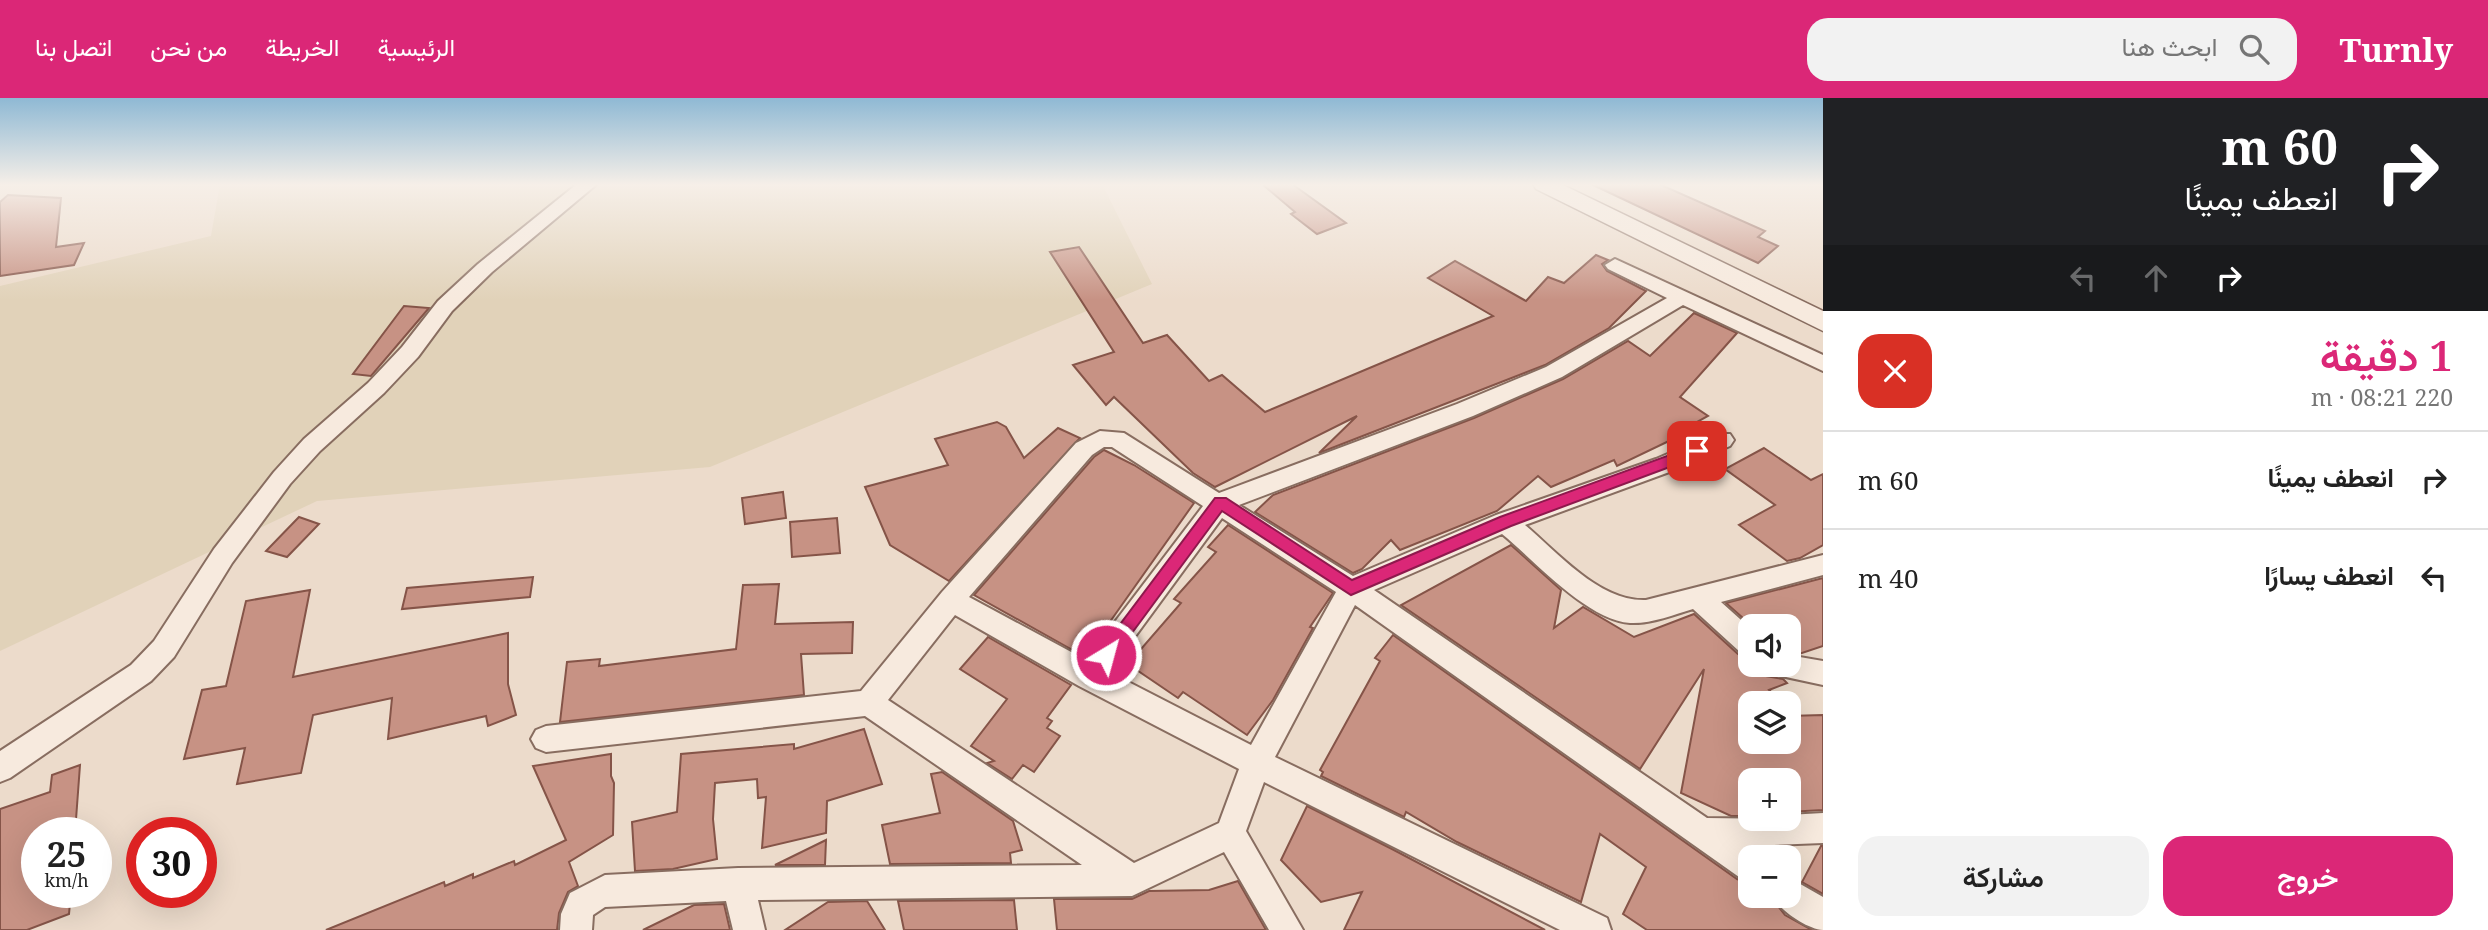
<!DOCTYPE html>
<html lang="ar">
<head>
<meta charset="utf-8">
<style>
  body { margin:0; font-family:"Noto Serif",Vazirmatn,serif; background:#f2f2f2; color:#222; direction:rtl; height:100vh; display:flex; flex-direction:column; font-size:26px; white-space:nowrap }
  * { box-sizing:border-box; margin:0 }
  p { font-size:23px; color:#767676 }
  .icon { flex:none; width:38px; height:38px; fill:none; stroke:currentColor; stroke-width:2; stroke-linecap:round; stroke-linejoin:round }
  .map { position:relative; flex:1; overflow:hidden; direction:ltr }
  .details { display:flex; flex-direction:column; background:#fff; width:665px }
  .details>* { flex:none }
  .guide { background:#202124; color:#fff; overflow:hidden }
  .tools { position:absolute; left:1738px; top:516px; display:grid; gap:14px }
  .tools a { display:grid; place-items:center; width:63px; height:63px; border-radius:14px; background:#fff; box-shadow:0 7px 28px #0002; font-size:35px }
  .speed { position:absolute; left:21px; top:719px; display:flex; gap:14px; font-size:35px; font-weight:700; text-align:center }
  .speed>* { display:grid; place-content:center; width:91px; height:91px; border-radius:50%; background:#fff; box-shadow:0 7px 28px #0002; line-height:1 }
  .speed small { font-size:18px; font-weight:400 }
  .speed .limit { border:10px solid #d22; background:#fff; color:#111 }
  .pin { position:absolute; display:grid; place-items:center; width:60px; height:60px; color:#fff; margin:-30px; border-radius:14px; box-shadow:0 4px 10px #0006 }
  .me { position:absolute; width:77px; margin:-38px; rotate:37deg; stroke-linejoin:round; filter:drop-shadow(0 0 5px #0008) }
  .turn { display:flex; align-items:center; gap:24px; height:147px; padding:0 35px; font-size:32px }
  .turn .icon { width:91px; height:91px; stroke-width:2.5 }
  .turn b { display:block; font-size:49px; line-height:60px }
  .lanes { display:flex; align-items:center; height:66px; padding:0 35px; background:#0003; justify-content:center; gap:35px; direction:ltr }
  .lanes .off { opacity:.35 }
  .round { display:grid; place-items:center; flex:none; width:74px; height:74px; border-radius:21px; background:#f2f2f2 }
  .overview { display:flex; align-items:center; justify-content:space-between; height:119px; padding:0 35px }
  h1 { font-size:42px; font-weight:600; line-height:52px; color:#db2777 }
  .primary-button { display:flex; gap:14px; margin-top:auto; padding:14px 35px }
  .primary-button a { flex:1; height:80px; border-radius:21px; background:#db2777; color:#fff; font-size:28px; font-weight:600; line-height:80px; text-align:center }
  .primary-button a+a { background:#f2f2f2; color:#222 }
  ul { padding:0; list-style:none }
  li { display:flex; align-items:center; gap:21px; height:98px; padding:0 35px; border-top:2px solid #e0e0e0 }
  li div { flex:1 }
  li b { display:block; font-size:26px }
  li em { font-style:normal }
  header { display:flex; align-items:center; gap:42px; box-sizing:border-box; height:98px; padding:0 35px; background:#db2777; color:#fff }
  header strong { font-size:33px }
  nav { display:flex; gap:38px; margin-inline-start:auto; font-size:24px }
  .search { width:490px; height:63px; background:#f2f2f2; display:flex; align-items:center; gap:18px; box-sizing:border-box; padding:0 24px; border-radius:21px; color:#767676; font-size:26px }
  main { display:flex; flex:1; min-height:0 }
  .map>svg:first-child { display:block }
</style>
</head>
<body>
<header>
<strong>Turnly</strong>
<div class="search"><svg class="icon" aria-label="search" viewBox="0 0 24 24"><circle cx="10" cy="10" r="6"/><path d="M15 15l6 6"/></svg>ابحث هنا</div>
<nav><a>الرئيسية</a><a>الخريطة</a><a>من نحن</a><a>اتصل بنا</a></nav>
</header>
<main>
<section class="details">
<div class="guide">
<div class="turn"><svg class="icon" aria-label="right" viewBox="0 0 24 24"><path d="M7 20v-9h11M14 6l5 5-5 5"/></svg><div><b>60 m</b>انعطف يمينًا</div></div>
<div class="lanes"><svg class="icon off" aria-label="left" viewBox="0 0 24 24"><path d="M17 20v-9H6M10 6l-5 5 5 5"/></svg><svg class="icon off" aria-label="ahead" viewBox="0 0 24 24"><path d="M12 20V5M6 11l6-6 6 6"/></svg><svg class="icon" aria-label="right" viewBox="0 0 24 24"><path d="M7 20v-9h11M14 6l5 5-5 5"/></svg></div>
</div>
<div class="overview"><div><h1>1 دقيقة</h1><p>220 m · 08:21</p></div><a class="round" style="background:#d93025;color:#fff"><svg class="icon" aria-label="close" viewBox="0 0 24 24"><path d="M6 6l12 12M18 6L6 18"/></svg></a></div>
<ul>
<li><svg class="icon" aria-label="right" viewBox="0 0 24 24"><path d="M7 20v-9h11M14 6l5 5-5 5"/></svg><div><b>انعطف يمينًا</b></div><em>60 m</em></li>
<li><svg class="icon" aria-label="left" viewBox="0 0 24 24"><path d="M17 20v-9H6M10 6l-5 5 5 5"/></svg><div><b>انعطف يسارًا</b></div><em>40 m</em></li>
</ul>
<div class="primary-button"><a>خروج</a><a>مشاركة</a></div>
</section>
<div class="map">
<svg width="1823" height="832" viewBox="0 0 1823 832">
  <rect width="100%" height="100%" fill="#ecdbcb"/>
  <!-- farmland -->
  <polygon fill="#e1d2b9" points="220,86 1102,86 1152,186 710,369 317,403 0,553 0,188 211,138"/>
  <!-- building -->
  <g fill="#c79284" stroke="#855448" stroke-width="2">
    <polygon points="1262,86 1292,86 1346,125 1317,136 1291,116 1295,114"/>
    <polygon points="1591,86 1659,86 1765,133 1758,139 1778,148 1758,165"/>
    <polygon points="8,97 61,100 56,149 84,145 74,167 0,178 0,104"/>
    <polygon points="1079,149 1143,245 1167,237 1209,283 1222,277 1265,314 1493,218 1428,180 1455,163 1526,203 1548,179 1564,185 1596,157 1608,162 1602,166 1607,173 1646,193 1609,230 1545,267 1319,355 1357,318 1215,389 1193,375 1114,299 1106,307 1073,267 1114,254 1050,154"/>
    <polygon points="404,208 429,210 371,278 353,276"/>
    <polygon points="1694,215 1737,235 1680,299 1708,318 1695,325 1705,332 1677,346 1671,342 1617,368 1614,362 1551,389 1538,378 1497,413 1400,452 1391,442 1362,471 1353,475 1255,414 1273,397 1474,320 1563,281 1628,243 1650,258"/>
    <polygon points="997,324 1006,329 1024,360 1058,330 1080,340 949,483 890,447 865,389 948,367 935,341"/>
    <polygon points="1764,350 1811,382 1823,376 1823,447 1800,460 1787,463 1739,427 1775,407 1725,371"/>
    <polygon points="1104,352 1134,367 1194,405 1085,559 974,497 1094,359"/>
    <polygon points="783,394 786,420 745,426 742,400"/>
    <polygon points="299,419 319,426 287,459 266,453"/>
    <polygon points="837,420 840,455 792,459 790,424"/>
    <polygon points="1228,427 1333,495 1310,529 1313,530 1273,602 1247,637 1183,594 1178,600 1128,566 1181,505 1174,501 1216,454 1208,449"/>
    <polygon points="1511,447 1561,492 1554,530 1583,509 1634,539 1694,516 1738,556 1750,560 1750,567 1760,567 1766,578 1783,581 1787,585 1769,592 1783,606 1750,606 1750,644 1788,644 1788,618 1823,617 1823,712 1788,714 1788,682 1750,682 1750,718 1731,718 1681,695 1704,571 1640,671 1401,507"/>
    <polygon points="533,479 530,499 402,511 407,490"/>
    <polygon points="1823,480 1823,548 1799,556 1788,554 1788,528 1752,528 1726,505"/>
    <polygon points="779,486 775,526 853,524 852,555 801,556 804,597 560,624 567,564 600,561 599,568 736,551 743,487"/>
    <polygon points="310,492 293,579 508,535 508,586 516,617 488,628 486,618 388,641 392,600 313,617 301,675 237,686 245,650 184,661 202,592 226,588 246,503"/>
    <polygon points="1393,537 1737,781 1750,786 1750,798 1770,798 1785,817 1812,832 1647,832 1623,816 1646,769 1600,736 1581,804 1457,744 1406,714 1404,719 1321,678 1323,674 1320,672 1380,563 1375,560"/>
    <polygon points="988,539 1071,587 1047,620 1052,623 1047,630 1060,638 1034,674 1023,667 1012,681 987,665 994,663 971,648 1007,601 960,571"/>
    <polygon points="864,631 882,686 827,703 826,735 762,750 766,699 758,700 757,681 715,685 713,721 717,761 673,771 635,773 632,724 677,714 681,656 794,646 794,651"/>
    <polygon points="611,656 611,678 614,685 613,737 569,764 578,788 568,794 559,815 557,832 326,832 444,784 445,788 473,776 473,780 514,763 515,767 566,742 533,668"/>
    <polygon points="80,667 75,735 37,735 37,794 71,794 69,816 27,832 0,832 0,711 50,694 52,677"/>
    <polygon points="942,674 1013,723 1022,752 1010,755 1011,765 890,766 882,727 940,715 931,676"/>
    <polygon points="1307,708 1392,751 1545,832 1344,832 1362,794 1321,804 1281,762"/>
    <polygon points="826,742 825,767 775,767"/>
    <polygon points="1821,748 1823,748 1823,796 1802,784"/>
    <polygon points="1238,783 1266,832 1057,832 1054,801 1132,801 1149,793 1209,792"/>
    <polygon points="1014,802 1017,832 904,832 898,803"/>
    <polygon points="867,803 885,832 785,832 828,804"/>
    <polygon points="724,806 730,832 643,832 694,807"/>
  </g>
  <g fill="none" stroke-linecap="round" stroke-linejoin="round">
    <defs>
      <g id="minor">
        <polygon points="577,86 597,86 492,174 452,213 418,259 384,295 320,353 290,386 232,465 174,559 151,583 10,680 0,684 0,653 131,567 154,543 214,451 274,374 304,341 368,285 402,249 438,203 478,166"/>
        <path d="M 1615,161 L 1823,257 L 1823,273 L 1683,207 L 1562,279 L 1473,318 L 1239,407 L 1353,478 L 1496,417 L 1656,361 L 1714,336 L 1730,336 L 1734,342 L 1730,348 L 1672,373 L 1525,427 C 1558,455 1600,504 1646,502 L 1823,457 L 1823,477 L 1721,504 L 1750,530 L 1750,558 L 1740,554 L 1693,511 C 1673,517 1651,526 1630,525 C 1587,522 1534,462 1502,436 L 1374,492 L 1707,720 L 1788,721 L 1788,717 L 1823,715 L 1823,745 L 1748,748 L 1762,760 L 1750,760 L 1750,784 L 1739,779 L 1355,507 L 1275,659 L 1607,820 L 1611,832 L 1560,832 L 1264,684 L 1246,733 L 1303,832 L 1269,832 L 1224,754 L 1132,798 L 758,802 L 765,832 L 733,832 L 726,803 L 605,809 L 593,817 L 592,832 L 560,832 L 561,816 L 570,795 L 605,777 L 738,770 L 1082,767 L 865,618 L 546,654 L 536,650 L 531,641 L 536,632 L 546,628 L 861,593 L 942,494 L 1076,345 L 1100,333 L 1124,335 L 1219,395 L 1457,306 L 1546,269 L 1667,200 L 1608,171 L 1605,167 ZM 1104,349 L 1112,349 L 1203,408 L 1086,562 L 969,499 L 1092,357 ZM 1222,420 L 1336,494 L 1251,647 L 1109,574 ZM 955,517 L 1079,588 L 1239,671 L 1219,725 L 1134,765 L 888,602 Z"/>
        <polygon points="1788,557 1823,563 1823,587 1767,575 1763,567 1788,567"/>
        <path d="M 1788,779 L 1823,799 L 1823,832 C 1807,831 1779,812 1773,798 L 1788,798 Z"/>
      </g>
      <polygon id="tertiary" points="1533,86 1561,86 1823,213 1823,233 1536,91"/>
    </defs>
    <!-- minor casing -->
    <use href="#minor" stroke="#886d60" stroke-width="4"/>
    <!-- tertiary casing -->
    <use href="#tertiary" stroke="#886d60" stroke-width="3"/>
    <!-- minor -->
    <use href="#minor" fill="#f7eade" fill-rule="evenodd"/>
    <!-- tertiary -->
    <use href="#tertiary" fill="#f7eade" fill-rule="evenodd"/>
  </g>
  <!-- sky -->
  <linearGradient id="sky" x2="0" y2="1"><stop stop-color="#8fb9d4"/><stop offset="0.43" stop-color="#f6efe8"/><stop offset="1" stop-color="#f6efe8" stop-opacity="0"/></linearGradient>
  <rect width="1823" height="202" fill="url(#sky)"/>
  <!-- route -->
  <polygon fill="#db2777" stroke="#8e194d" stroke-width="2" points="1697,347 1702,349 1702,357 1511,428 1351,497 1222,413 1112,562 1099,562 1097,557 1215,400 1226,400 1352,482 1500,419"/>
</svg>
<div class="tools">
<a><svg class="icon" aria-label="sound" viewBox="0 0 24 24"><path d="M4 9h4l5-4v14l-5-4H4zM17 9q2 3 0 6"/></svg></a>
<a><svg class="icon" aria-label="layers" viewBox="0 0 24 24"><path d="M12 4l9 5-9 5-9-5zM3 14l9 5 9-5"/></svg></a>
<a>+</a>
<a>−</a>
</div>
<div class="speed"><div>25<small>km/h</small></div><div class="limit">30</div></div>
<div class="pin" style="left:1697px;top:353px;background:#d93025"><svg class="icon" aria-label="arrive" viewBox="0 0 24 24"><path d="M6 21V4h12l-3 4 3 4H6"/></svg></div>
<svg class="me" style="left:1106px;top:557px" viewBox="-20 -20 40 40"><circle r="17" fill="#db2777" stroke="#fff" stroke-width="3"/><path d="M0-11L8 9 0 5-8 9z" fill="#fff"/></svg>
</div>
</main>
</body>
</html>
